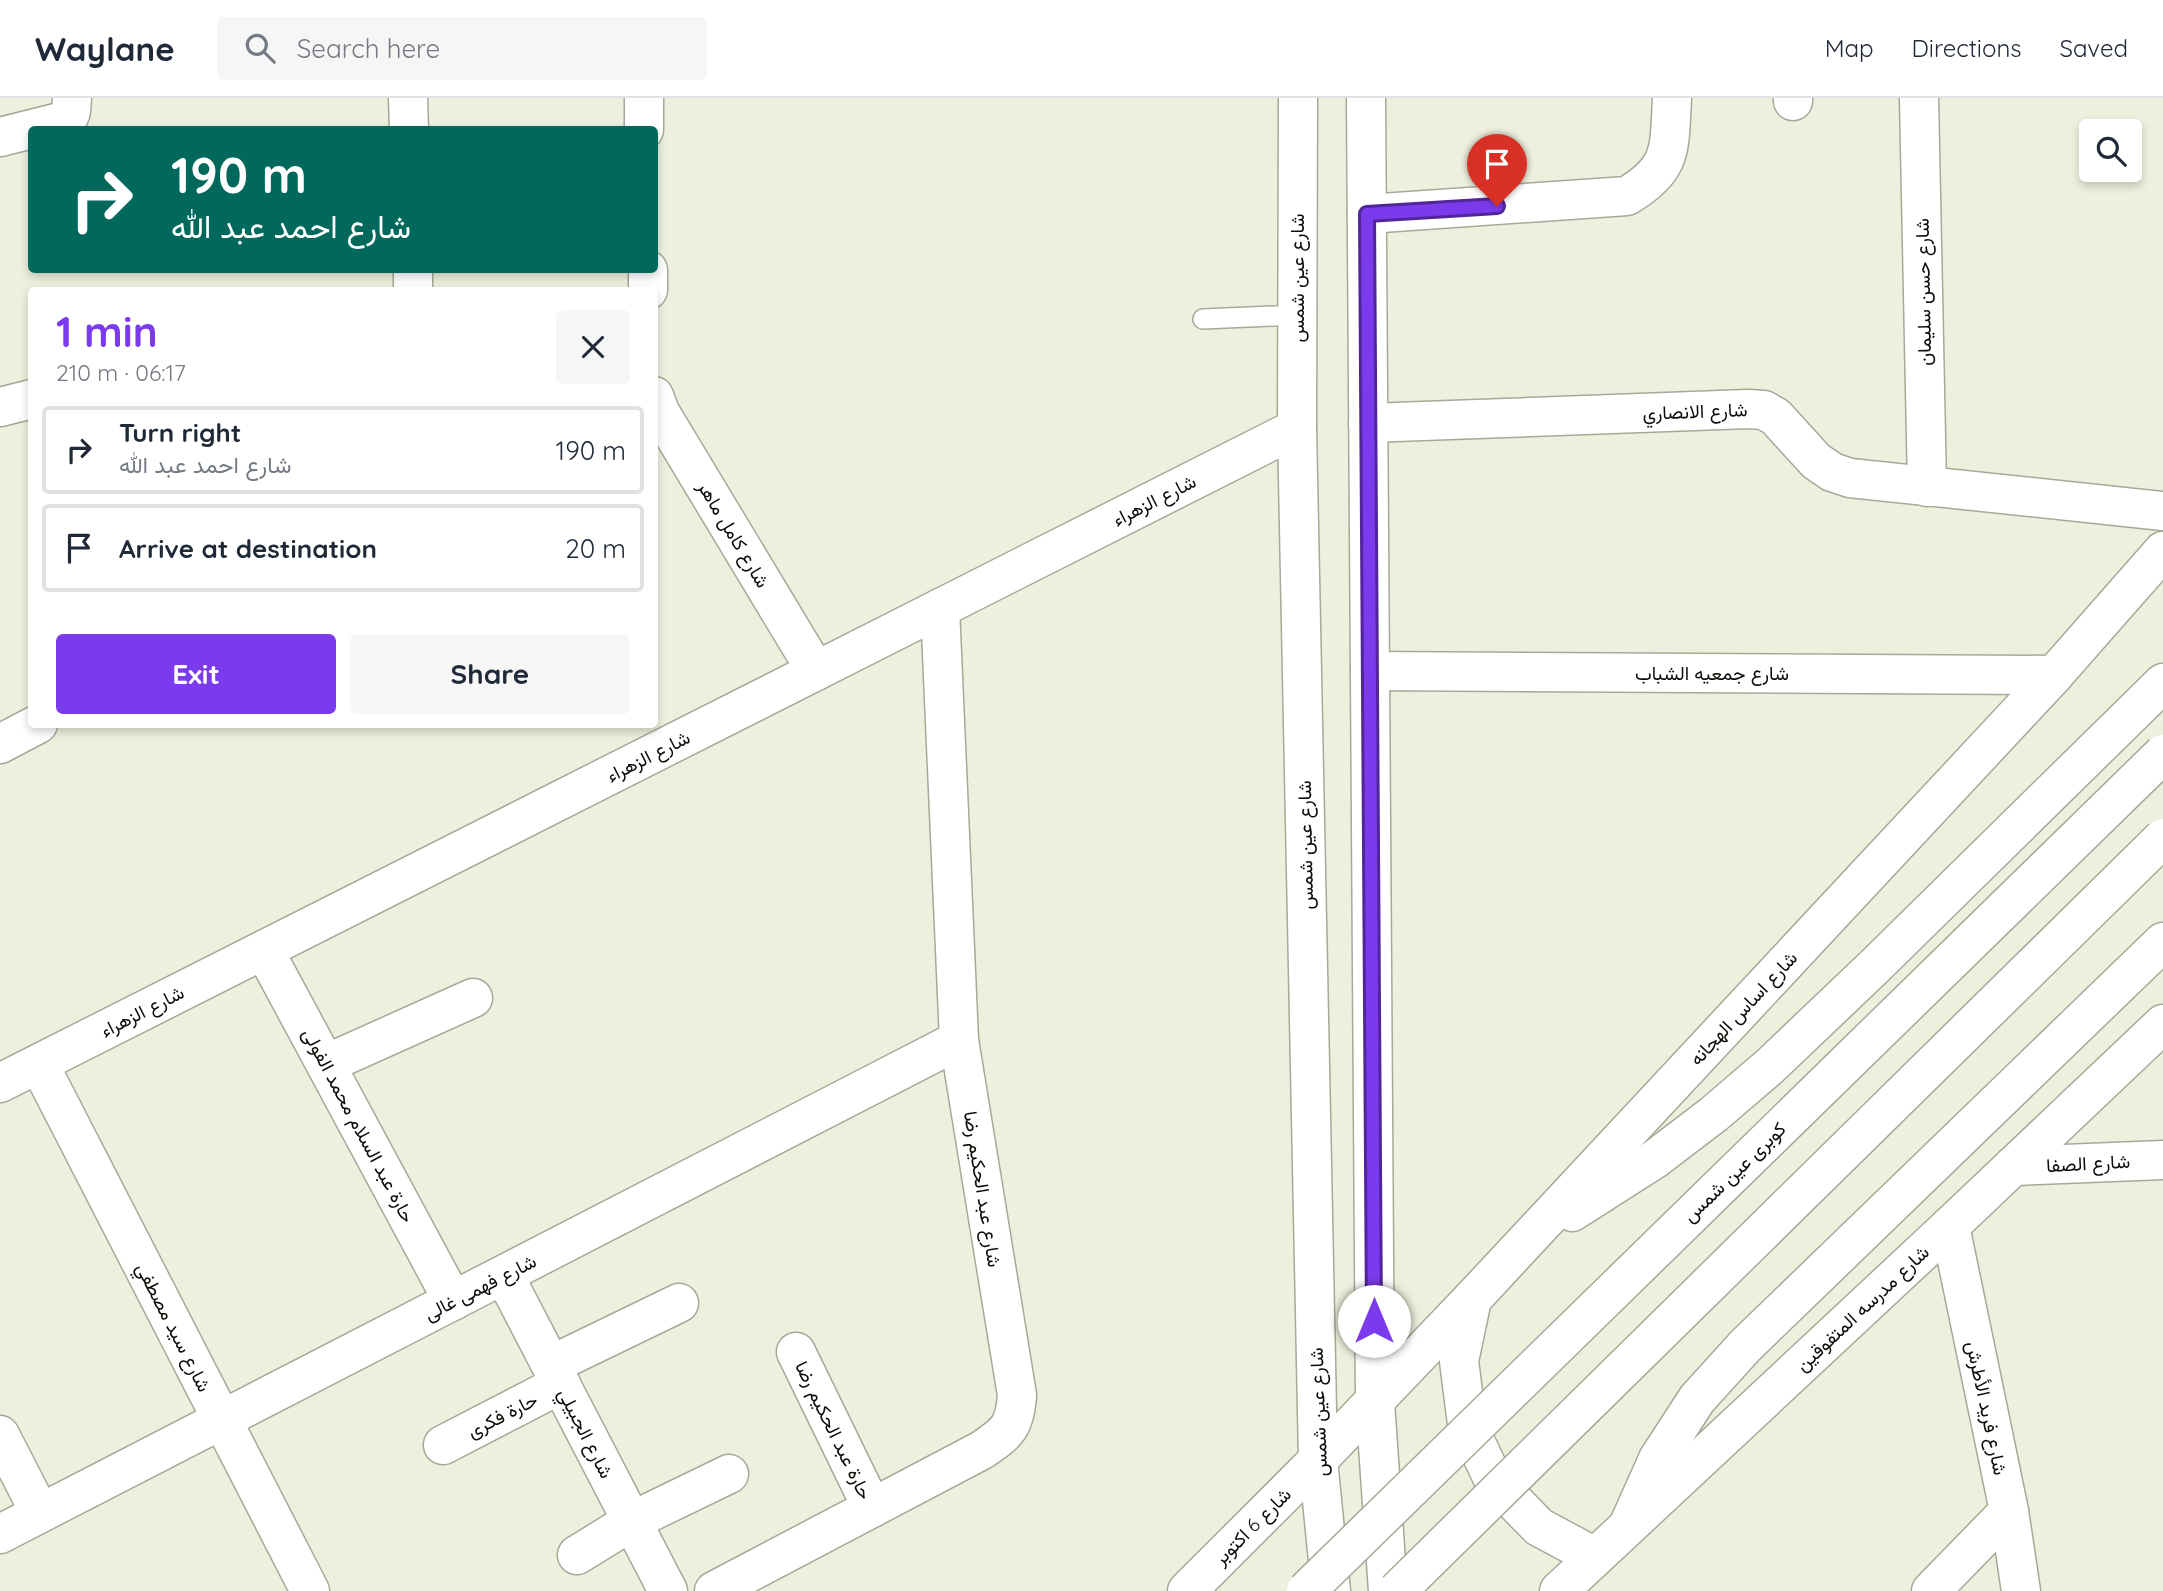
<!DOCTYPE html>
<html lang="en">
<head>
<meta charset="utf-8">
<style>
  body { margin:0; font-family:Quicksand,Vazirmatn,sans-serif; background:#f6f6f7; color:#1f2937; height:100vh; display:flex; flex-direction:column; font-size:26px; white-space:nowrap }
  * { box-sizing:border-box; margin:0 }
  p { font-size:23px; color:#747a83 }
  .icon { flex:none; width:38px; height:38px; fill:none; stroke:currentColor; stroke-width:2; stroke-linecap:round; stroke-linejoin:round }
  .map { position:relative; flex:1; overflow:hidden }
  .drawer { position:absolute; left:28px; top:189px; width:630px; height:441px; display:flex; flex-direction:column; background:#fff; border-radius:7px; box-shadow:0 4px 10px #0003 }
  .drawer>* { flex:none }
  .hud { position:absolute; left:28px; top:28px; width:630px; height:147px; border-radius:7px; box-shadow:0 4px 10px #0003; background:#00695c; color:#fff; overflow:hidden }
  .buttons { position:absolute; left:2079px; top:21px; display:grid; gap:14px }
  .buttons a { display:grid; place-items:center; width:63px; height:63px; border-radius:7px; background:#fff; box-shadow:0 4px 10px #0003; font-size:35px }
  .pin { position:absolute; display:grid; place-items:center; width:60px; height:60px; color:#fff; margin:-72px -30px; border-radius:50% 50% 50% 0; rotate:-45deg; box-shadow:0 0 7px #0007 }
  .pin .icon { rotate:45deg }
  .me { position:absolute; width:77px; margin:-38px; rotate:0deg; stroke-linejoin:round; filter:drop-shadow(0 0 5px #0008) }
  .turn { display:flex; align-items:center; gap:24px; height:147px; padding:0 28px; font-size:32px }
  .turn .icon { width:91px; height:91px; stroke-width:2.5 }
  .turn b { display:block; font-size:49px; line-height:60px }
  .round { display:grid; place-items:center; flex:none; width:74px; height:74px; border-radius:7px; background:#f6f6f7 }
  .overview { display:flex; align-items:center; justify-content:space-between; height:119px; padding:0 28px }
  h1 { font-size:42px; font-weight:700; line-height:52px; color:#7c3aed }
  .cta { display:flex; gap:14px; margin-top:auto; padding:14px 28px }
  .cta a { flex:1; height:80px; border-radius:7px; background:#7c3aed; color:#fff; font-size:28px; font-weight:700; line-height:80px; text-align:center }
  .cta a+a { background:#f6f6f7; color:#1f2937 }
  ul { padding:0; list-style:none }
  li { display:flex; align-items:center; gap:21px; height:88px; margin:0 14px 10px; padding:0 14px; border:4px solid #e0e1e3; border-radius:7px }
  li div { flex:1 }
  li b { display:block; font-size:26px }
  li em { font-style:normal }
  header { display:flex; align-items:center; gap:42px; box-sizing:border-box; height:98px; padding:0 35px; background:#fff; border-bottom:2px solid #e0e1e3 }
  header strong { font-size:33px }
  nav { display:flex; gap:38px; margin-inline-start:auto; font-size:24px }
  .search { width:490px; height:63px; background:#f6f6f7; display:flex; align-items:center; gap:18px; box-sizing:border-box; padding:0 24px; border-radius:7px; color:#747a83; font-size:26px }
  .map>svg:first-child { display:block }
</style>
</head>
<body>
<header>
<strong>Waylane</strong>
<div class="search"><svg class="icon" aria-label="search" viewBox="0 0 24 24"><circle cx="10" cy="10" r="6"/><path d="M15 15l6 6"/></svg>Search here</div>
<nav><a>Map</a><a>Directions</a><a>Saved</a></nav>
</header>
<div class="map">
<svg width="2163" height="1493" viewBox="0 0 2163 1493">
  <rect width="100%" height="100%" fill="#efefde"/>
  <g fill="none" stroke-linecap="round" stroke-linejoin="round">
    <defs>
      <polyline id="lane" points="1203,221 1297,217"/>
      <g id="street">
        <polyline points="408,0 409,32"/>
        <polyline points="644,0 644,32"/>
        <polyline points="1793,0 1793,3"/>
        <polyline points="1919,0 1927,389"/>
        <path d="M 0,39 L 64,23 C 73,18 71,9 72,0"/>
        <path d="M 1367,116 L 1627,98 C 1674,70 1669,50 1672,0"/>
        <polyline points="413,172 413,192"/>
        <polyline points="648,172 648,192"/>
        <polyline points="654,298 660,314 816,573"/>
        <polyline points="0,309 32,301"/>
        <polyline points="1368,325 1748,311 1764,312 1776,319 1816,363 1832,374 1850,380 2163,413"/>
        <polyline points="1370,573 2054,577"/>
        <polyline points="0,646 38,626"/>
        <polyline points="264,852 453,1203"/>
        <polyline points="39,966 310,1493"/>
        <polyline points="326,966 473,900"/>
        <polyline points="2013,1068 2163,1062"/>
        <polyline points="1950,1128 2009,1413 2021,1493"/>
        <polyline points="504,1177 668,1493"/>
        <polyline points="796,1254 872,1410"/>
        <polyline points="551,1267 679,1205"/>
        <polyline points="0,1337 40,1415"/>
        <polyline points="443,1347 561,1286"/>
        <polyline points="0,1436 959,942"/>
        <polyline points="577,1457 632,1423 729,1376"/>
        <path d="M 714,1493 L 982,1352 C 1007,1335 1015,1329 1017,1297 L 959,942 L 940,510"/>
        <polyline points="1559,1493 1950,1128 2163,926"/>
        <polyline points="1931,1493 2009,1413"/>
      </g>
      <g id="secondary">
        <polyline points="1298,0 1297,330 1318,1362 1331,1493"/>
        <polyline points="1366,0 1375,1304 1388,1493"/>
        <polyline points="0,985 1297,330"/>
        <polyline points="1572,1114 1655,1061 1714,1016 1770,968 1875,868 2163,585"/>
        <polyline points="1472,1201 1459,1263 1467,1326 1494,1383 1539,1429 1595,1459"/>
        <polyline points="1629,1426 1658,1361 1697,1301 1745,1248 2163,844"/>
        <polyline points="1187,1493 1318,1362 1472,1201 2054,577 2163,453"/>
      </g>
    </defs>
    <!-- lane casing -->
    <use href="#lane" stroke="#a9a898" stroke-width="22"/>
    <!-- street casing -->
    <use href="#street" stroke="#a9a898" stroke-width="41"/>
    <!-- secondary casing -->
    <use href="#secondary" stroke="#a9a898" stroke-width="41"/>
    <!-- lane -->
    <use href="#lane" stroke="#fff" stroke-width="19"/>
    <!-- street -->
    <use href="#street" stroke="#fff" stroke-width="38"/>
    <!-- secondary -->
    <use href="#secondary" stroke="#fff" stroke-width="38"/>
    <defs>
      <g id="secondary-bridge">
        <polyline points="1306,1493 2163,656"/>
        <polyline points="1397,1493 2163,740"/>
      </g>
    </defs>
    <!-- secondary-bridge casing -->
    <use href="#secondary-bridge" stroke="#a9a898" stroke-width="41" stroke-linecap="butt"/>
    <!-- secondary-bridge -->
    <use href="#secondary-bridge" stroke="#fff" stroke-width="38"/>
  </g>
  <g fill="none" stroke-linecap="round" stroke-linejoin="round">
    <defs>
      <polyline id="route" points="1374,1223 1367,116 1497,108"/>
    </defs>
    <!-- route casing -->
    <use href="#route" stroke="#51269a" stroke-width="18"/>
    <!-- route -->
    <use href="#route" stroke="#7c3aed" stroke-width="12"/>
  </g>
  <g text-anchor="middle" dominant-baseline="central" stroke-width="6" stroke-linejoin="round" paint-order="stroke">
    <!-- street labels -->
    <g font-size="19" fill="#0d0d08" stroke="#fff">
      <text transform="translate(1297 180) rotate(-90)">شارع عين شمس</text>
      <text transform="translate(1923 194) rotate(-91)">شارع حسن سليمان</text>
      <text transform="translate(1695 313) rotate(-2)">شارع الانصاري</text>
      <text transform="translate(1154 402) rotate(-27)">شارع الزهراء</text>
      <text transform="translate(734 436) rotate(59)">شارع كامل ماهر</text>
      <text x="1712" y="575">شارع جمعيه الشباب</text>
      <text transform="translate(648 658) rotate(-27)">شارع الزهراء</text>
      <text transform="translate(1305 747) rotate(-91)">شارع عين شمس</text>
      <text transform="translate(1743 910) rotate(-47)">شارع اساس الهجانه</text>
      <text transform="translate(142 913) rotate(-27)">شارع الزهراء</text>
      <text transform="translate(359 1027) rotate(62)">حارة عبد السلام محمد الفولى</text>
      <text transform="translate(2088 1065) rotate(-3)">شارع الصفا</text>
      <text transform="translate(1734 1074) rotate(-44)">كوبرى عين شمس</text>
      <text transform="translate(983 1091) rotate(81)">شارع عبد الحكيم رضا</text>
      <text transform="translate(480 1189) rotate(-27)">شارع فهمى غالى</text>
      <text transform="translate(1862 1210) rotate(-43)">شارع مدرسه المتفوقين</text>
      <text transform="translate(174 1229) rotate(63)">شارع سيد مصطفي</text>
      <text transform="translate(1987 1310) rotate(78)">شارع فريد الأطرش</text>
      <text transform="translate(1318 1314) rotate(-92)">شارع عين شمس</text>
      <text transform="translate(502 1317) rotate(-27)">حارة فكرى</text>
      <text transform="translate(834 1332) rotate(64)">حارة عبد الحكيم رضا</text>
      <text transform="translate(586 1335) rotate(63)">شارع الجبيلي</text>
      <text transform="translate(1252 1428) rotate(-45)">شارع 6 اكتوبر</text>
    </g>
  </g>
</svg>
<div class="buttons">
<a><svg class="icon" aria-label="search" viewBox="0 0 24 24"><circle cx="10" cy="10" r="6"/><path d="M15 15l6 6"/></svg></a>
</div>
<div class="pin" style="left:1497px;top:108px;background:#d93025"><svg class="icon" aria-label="arrive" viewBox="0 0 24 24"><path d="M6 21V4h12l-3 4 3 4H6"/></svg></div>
<svg class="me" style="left:1374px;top:1223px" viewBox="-20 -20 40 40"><circle r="19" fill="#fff"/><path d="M0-13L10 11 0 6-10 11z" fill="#7c3aed"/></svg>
<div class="hud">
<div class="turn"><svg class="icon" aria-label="right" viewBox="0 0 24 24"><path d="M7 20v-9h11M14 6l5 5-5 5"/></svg><div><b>190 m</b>شارع احمد عبد الله</div></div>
</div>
<section class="drawer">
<div class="overview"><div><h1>1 min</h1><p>210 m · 06:17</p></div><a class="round"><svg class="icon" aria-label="close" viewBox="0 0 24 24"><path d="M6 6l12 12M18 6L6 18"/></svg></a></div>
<ul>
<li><svg class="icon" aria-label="right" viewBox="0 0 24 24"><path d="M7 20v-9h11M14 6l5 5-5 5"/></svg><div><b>Turn right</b><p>شارع احمد عبد الله</p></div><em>190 m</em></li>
<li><svg class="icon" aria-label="arrive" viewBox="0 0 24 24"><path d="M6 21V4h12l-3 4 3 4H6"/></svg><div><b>Arrive at destination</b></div><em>20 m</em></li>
</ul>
<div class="cta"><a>Exit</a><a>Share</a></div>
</section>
</div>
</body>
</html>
